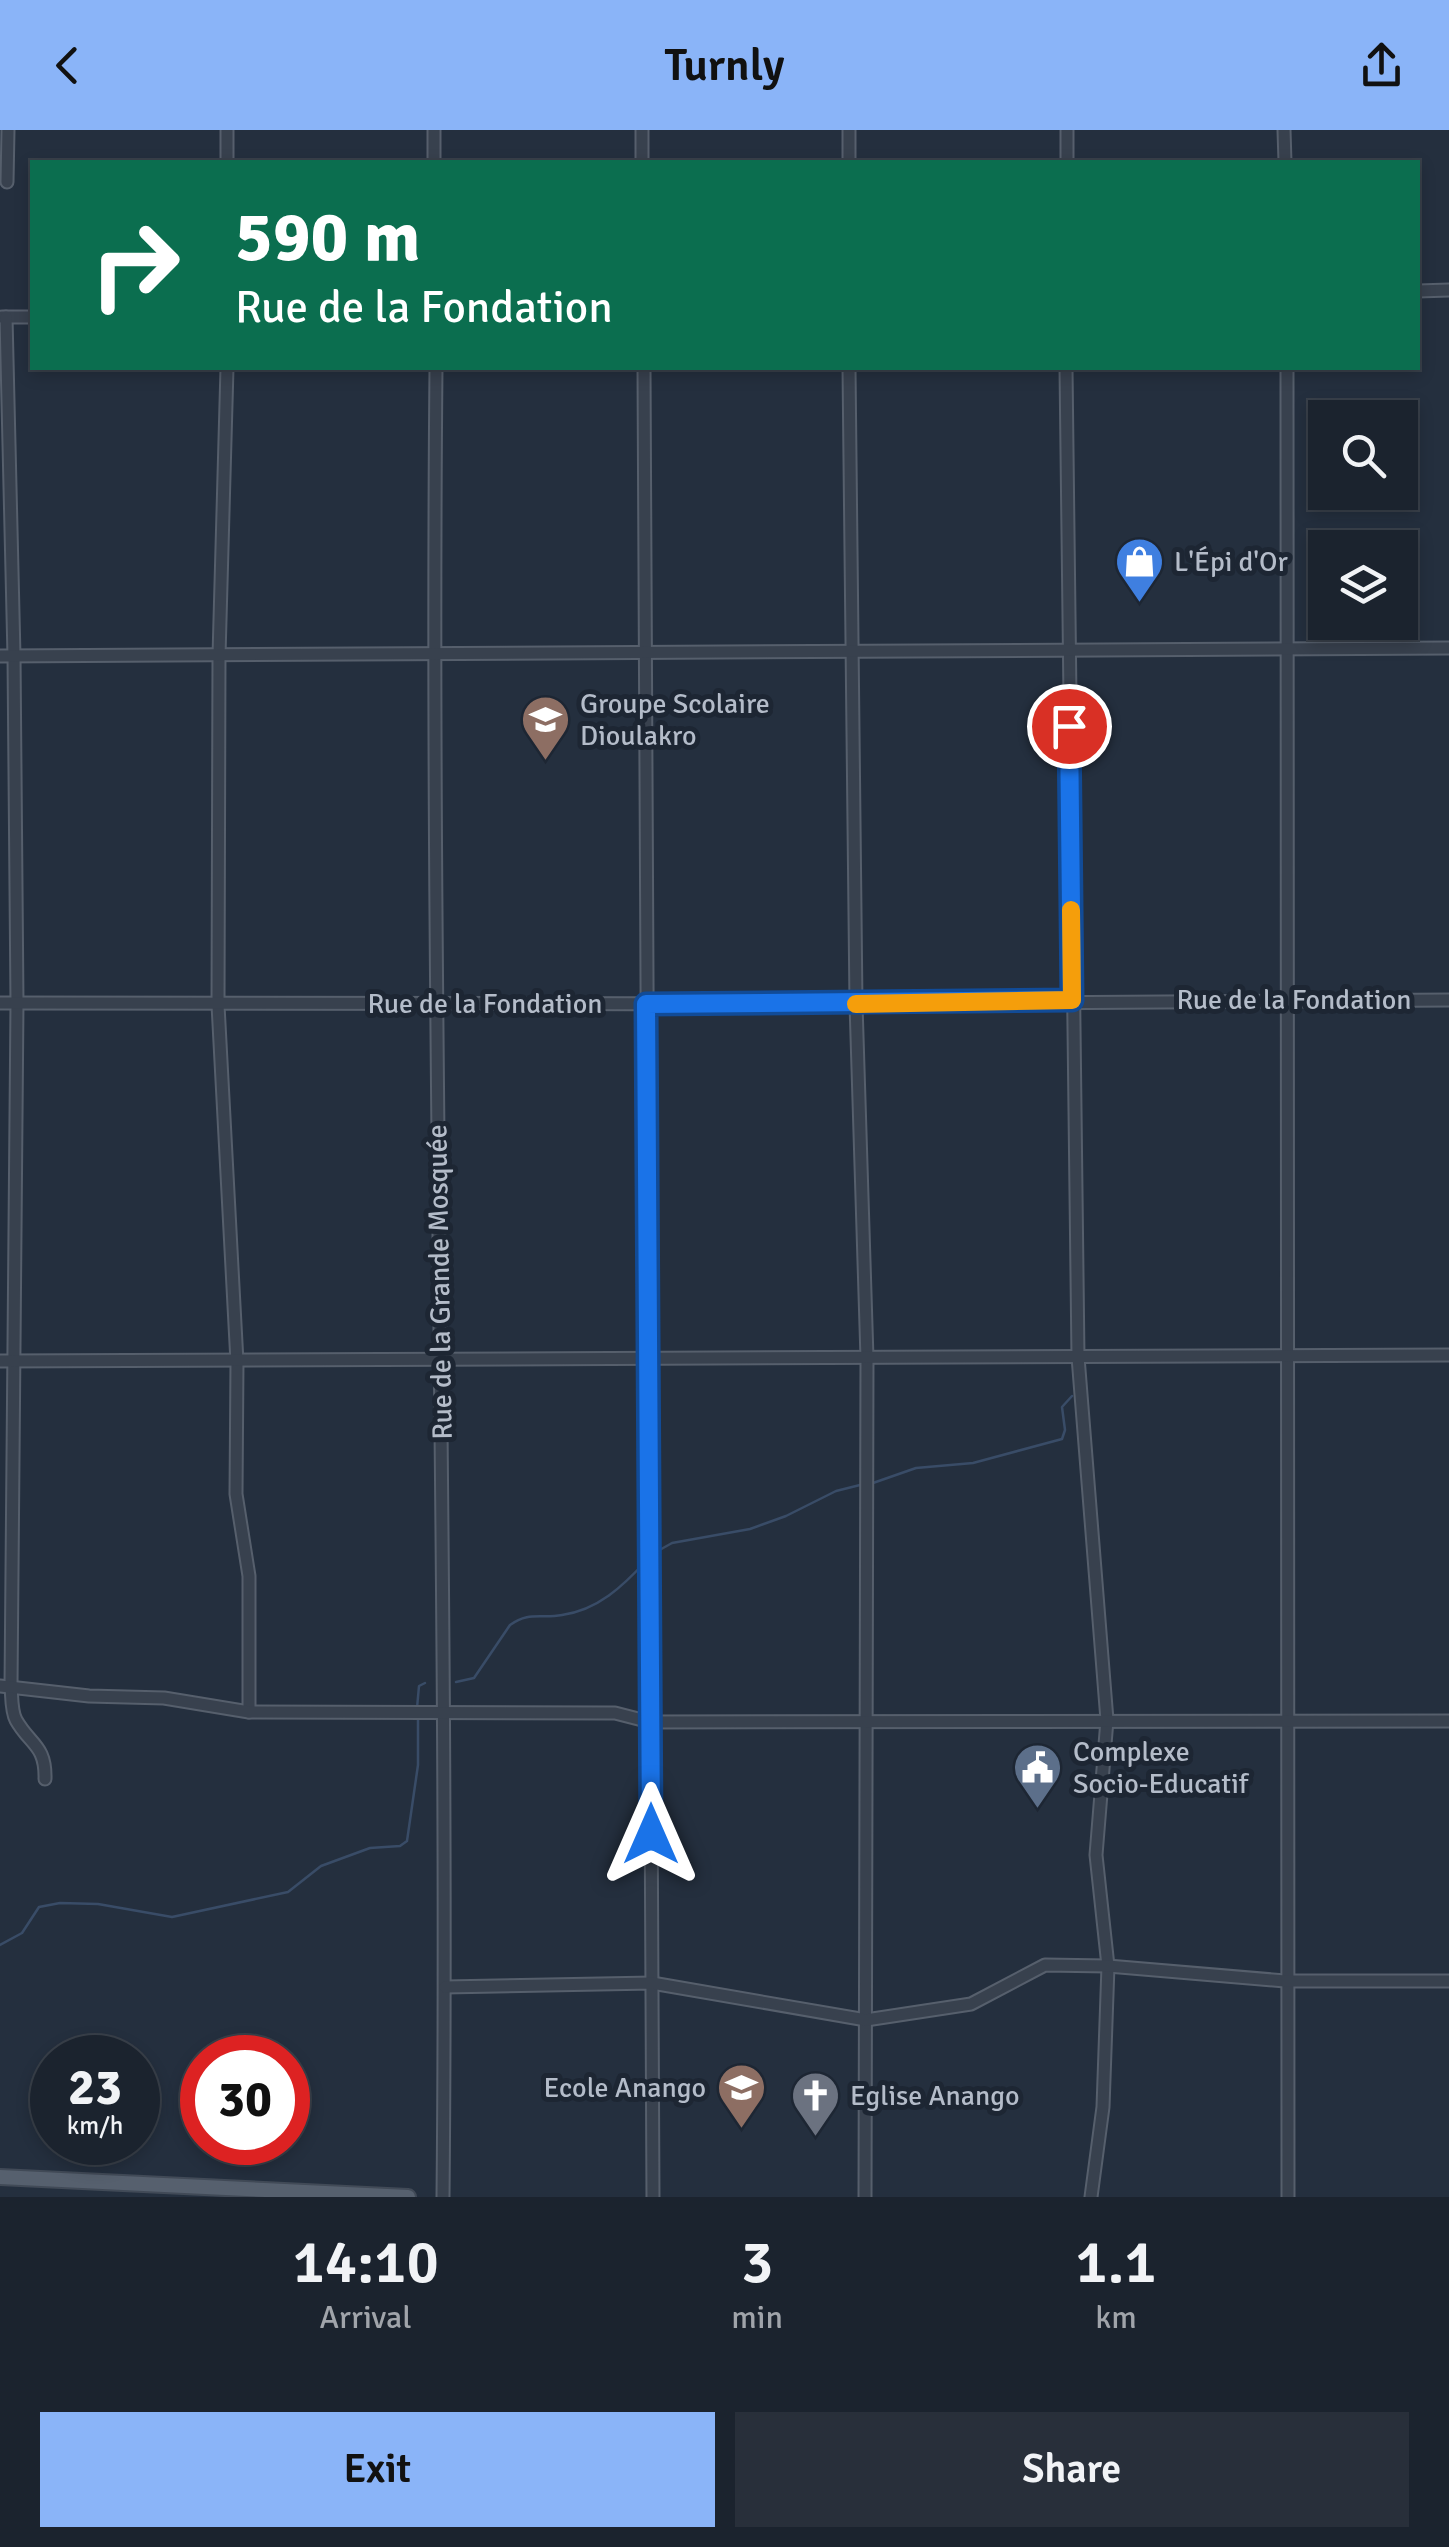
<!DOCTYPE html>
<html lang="en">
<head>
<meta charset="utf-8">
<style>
  body { margin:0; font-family:Signika,sans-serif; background:#282f3a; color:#f1f3f6; height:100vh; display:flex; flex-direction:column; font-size:38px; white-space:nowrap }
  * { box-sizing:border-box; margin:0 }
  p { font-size:32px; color:#a0a4aa }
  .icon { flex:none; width:55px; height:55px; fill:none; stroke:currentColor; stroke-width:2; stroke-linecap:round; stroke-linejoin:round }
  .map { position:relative; height:2067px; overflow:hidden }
  .panel { display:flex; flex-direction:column; background:#1b232e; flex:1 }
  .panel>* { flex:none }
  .top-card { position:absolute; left:30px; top:30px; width:1390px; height:210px; border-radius:0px; box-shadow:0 5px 15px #0003,0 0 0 2px #39404a; background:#0b6e4f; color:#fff; overflow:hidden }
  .controls { position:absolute; left:1308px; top:270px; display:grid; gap:20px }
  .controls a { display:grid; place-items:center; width:110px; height:110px; border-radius:0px; background:#1b232e; box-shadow:0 5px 15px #0003,0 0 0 2px #39404a; font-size:50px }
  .speed { position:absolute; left:30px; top:1905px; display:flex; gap:20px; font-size:50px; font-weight:700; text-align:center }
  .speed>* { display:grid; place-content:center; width:130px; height:130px; border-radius:50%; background:#1b232e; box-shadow:0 5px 15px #0003,0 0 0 2px #39404a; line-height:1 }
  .speed small { font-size:25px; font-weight:400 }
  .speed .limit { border:15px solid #d22; background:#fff; color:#111 }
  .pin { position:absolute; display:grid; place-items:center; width:85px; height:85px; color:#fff; margin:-42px; border:5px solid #fff; border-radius:50%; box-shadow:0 2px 10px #0007 }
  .me { position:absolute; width:110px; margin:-55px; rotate:0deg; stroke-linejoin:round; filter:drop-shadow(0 0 8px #0008) }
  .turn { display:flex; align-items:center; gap:35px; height:210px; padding:0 40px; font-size:45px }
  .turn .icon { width:130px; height:130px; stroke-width:2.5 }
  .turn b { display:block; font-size:70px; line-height:85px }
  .eta { display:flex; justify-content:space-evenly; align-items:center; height:170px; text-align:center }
  .eta b { font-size:60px; font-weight:600; line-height:70px }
  .cta { display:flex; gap:20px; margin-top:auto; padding:20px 40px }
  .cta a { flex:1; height:115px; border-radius:0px; background:#8ab4f8; color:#111; font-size:40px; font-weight:600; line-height:115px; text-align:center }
  .cta a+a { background:#282f3a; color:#f1f3f6 }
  header { display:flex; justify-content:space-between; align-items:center; height:130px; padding:0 40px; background:#8ab4f8; color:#111; font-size:45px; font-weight:600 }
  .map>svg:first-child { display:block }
</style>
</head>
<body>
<header><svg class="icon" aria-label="back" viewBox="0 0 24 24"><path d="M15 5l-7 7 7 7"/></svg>Turnly<svg class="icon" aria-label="share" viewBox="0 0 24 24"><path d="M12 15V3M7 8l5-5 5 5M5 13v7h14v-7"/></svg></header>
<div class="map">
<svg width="1449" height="2067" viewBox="0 0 1449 2067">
  <rect width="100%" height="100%" fill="#242f3e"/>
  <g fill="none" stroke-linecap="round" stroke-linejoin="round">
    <!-- stream -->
    <g stroke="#394c67" stroke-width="2.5">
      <polyline points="873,1353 916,1338 973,1333 1062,1309 1065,1300 1062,1277 1072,1266"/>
      <polyline points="656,1422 672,1413 750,1399 786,1386 836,1361 860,1355"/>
      <path d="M 456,1552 L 474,1548 L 510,1495 C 529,1481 541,1489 562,1485 C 598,1480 623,1456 646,1431"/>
      <polyline points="417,1578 419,1556 425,1553"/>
      <polyline points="0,1815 22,1803 39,1777 60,1773 98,1774 172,1787 288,1762 321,1736 370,1718 400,1716 407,1711 418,1635 418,1585"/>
    </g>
    <defs>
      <g id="minor">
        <polyline points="227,0 227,32"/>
        <polyline points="434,0 434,32"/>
        <polyline points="642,0 642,32"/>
        <polyline points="1284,0 1285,32"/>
        <polyline points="849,32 849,0"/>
        <polyline points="1067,32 1067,0"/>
        <polyline points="7,52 8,0"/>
        <polyline points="1418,161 1449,160"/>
        <polyline points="2,187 32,187"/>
        <path d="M 6,187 L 14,526 L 17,873 L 11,1556 C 12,1566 11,1581 16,1590 C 30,1615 46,1615 45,1649"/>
        <polyline points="227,238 219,526 218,875 237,1232 236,1364 249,1446 249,1582"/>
        <path d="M 436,238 C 430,847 449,1457 443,2067"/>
        <polyline points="644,238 653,2067"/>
        <polyline points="849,238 856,874 867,1228 865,2067"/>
        <polyline points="1066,238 1078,1227 1107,1590 1096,1725 1108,1836 1103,1977 1091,2067"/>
        <polyline points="1287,238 1288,2067"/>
        <polyline points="0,526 1449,518"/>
        <polyline points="0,873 856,874 1449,870"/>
        <polyline points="0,1231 1449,1225"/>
        <polyline points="0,1556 89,1566 164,1568 249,1582 615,1583 650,1592 1449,1591"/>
        <polyline points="445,1857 652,1853 866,1890 971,1874 1045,1835 1108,1836 1285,1851 1449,1851"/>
      </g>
      <polyline id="major" points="0,2047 408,2067"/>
    </defs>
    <!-- minor casing -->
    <use href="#minor" stroke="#565f6c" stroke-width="15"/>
    <!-- major casing -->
    <use href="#major" stroke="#414a57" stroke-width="18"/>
    <!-- minor -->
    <use href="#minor" stroke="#38414e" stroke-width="11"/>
    <!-- major -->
    <use href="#major" stroke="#56606e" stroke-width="14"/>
  </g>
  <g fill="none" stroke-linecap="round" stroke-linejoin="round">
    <defs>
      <polyline id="route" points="651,1704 646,874 1072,870 1069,596"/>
    </defs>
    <!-- route casing -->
    <use href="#route" stroke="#114b97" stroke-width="25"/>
    <!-- route -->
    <use href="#route" stroke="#1a73e8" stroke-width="18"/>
    <!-- slow -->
    <polyline stroke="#f59e0b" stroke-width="18" points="856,874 1072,870 1071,780"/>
  </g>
  <!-- icons -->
  <defs>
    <symbol id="shop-pin" viewBox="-11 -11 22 30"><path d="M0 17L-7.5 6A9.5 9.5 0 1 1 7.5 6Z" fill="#3f7fe0" stroke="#1d2633"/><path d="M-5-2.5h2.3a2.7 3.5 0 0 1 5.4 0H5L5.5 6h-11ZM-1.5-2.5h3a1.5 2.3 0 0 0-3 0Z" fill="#fff"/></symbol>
    <symbol id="school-pin" viewBox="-11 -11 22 30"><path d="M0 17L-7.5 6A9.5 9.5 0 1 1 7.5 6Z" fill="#8d6e63" stroke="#1d2633"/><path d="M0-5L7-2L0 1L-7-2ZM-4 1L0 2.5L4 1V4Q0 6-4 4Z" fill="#fff"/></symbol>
    <symbol id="civic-pin" viewBox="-11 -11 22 30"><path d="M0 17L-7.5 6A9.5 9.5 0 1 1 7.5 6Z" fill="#5c6f8a" stroke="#1d2633"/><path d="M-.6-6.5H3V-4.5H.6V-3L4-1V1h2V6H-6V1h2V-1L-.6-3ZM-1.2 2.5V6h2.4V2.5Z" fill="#fff"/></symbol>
    <symbol id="church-pin" viewBox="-11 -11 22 30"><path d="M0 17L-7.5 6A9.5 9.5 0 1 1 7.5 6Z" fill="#6b7280" stroke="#1d2633"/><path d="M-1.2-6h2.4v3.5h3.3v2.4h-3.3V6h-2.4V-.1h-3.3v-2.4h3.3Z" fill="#fff"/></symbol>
  </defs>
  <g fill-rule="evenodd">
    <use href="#shop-pin" x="1112" y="404" width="55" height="75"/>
    <use href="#school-pin" x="518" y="562" width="55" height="75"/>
    <use href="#civic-pin" x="1010" y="1610" width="55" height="75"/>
    <use href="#school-pin" x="714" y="1930" width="55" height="75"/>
    <use href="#church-pin" x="788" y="1938" width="55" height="75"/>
  </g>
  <g text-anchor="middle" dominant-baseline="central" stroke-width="10" stroke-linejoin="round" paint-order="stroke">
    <!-- poi labels -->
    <g font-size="28" fill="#b4bcc9" stroke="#1d2633" text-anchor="start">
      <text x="1174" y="432">L'Épi d'Or</text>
      <text x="580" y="574">Groupe Scolaire<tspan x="580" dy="32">Dioulakro</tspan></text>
      <text x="1073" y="1622">Complexe<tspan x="1073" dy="32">Socio-Educatif</tspan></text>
      <text x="706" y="1958" text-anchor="end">Ecole Anango</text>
      <text x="850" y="1966">Eglise Anango</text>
    </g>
    <!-- street labels -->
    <g font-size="28" fill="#b4bcc9" stroke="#1d2633">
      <text x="1294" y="870">Rue de la Fondation</text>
      <text x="485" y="874">Rue de la Fondation</text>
      <text transform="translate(440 1152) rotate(-91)">Rue de la Grande Mosquée</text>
    </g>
  </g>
</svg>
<div class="controls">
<a><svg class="icon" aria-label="search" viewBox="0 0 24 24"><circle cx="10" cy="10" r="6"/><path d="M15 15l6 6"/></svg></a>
<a><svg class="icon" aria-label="layers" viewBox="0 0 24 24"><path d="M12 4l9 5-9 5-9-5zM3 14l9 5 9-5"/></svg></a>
</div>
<div class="speed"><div>23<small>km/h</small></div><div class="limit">30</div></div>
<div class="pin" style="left:1069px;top:596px;background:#d93025"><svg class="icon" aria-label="arrive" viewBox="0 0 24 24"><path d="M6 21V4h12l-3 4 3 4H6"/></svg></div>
<svg class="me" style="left:651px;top:1704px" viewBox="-20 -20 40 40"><path d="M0-17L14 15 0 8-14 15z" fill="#1a73e8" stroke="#fff" stroke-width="4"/></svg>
<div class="top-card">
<div class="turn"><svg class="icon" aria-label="right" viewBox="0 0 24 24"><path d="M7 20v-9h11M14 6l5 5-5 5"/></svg><div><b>590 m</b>Rue de la Fondation</div></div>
</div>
</div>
<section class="panel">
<div class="eta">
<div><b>14:10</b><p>Arrival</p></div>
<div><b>3</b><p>min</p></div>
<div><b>1.1</b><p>km</p></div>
</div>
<div class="cta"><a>Exit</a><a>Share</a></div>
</section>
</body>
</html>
